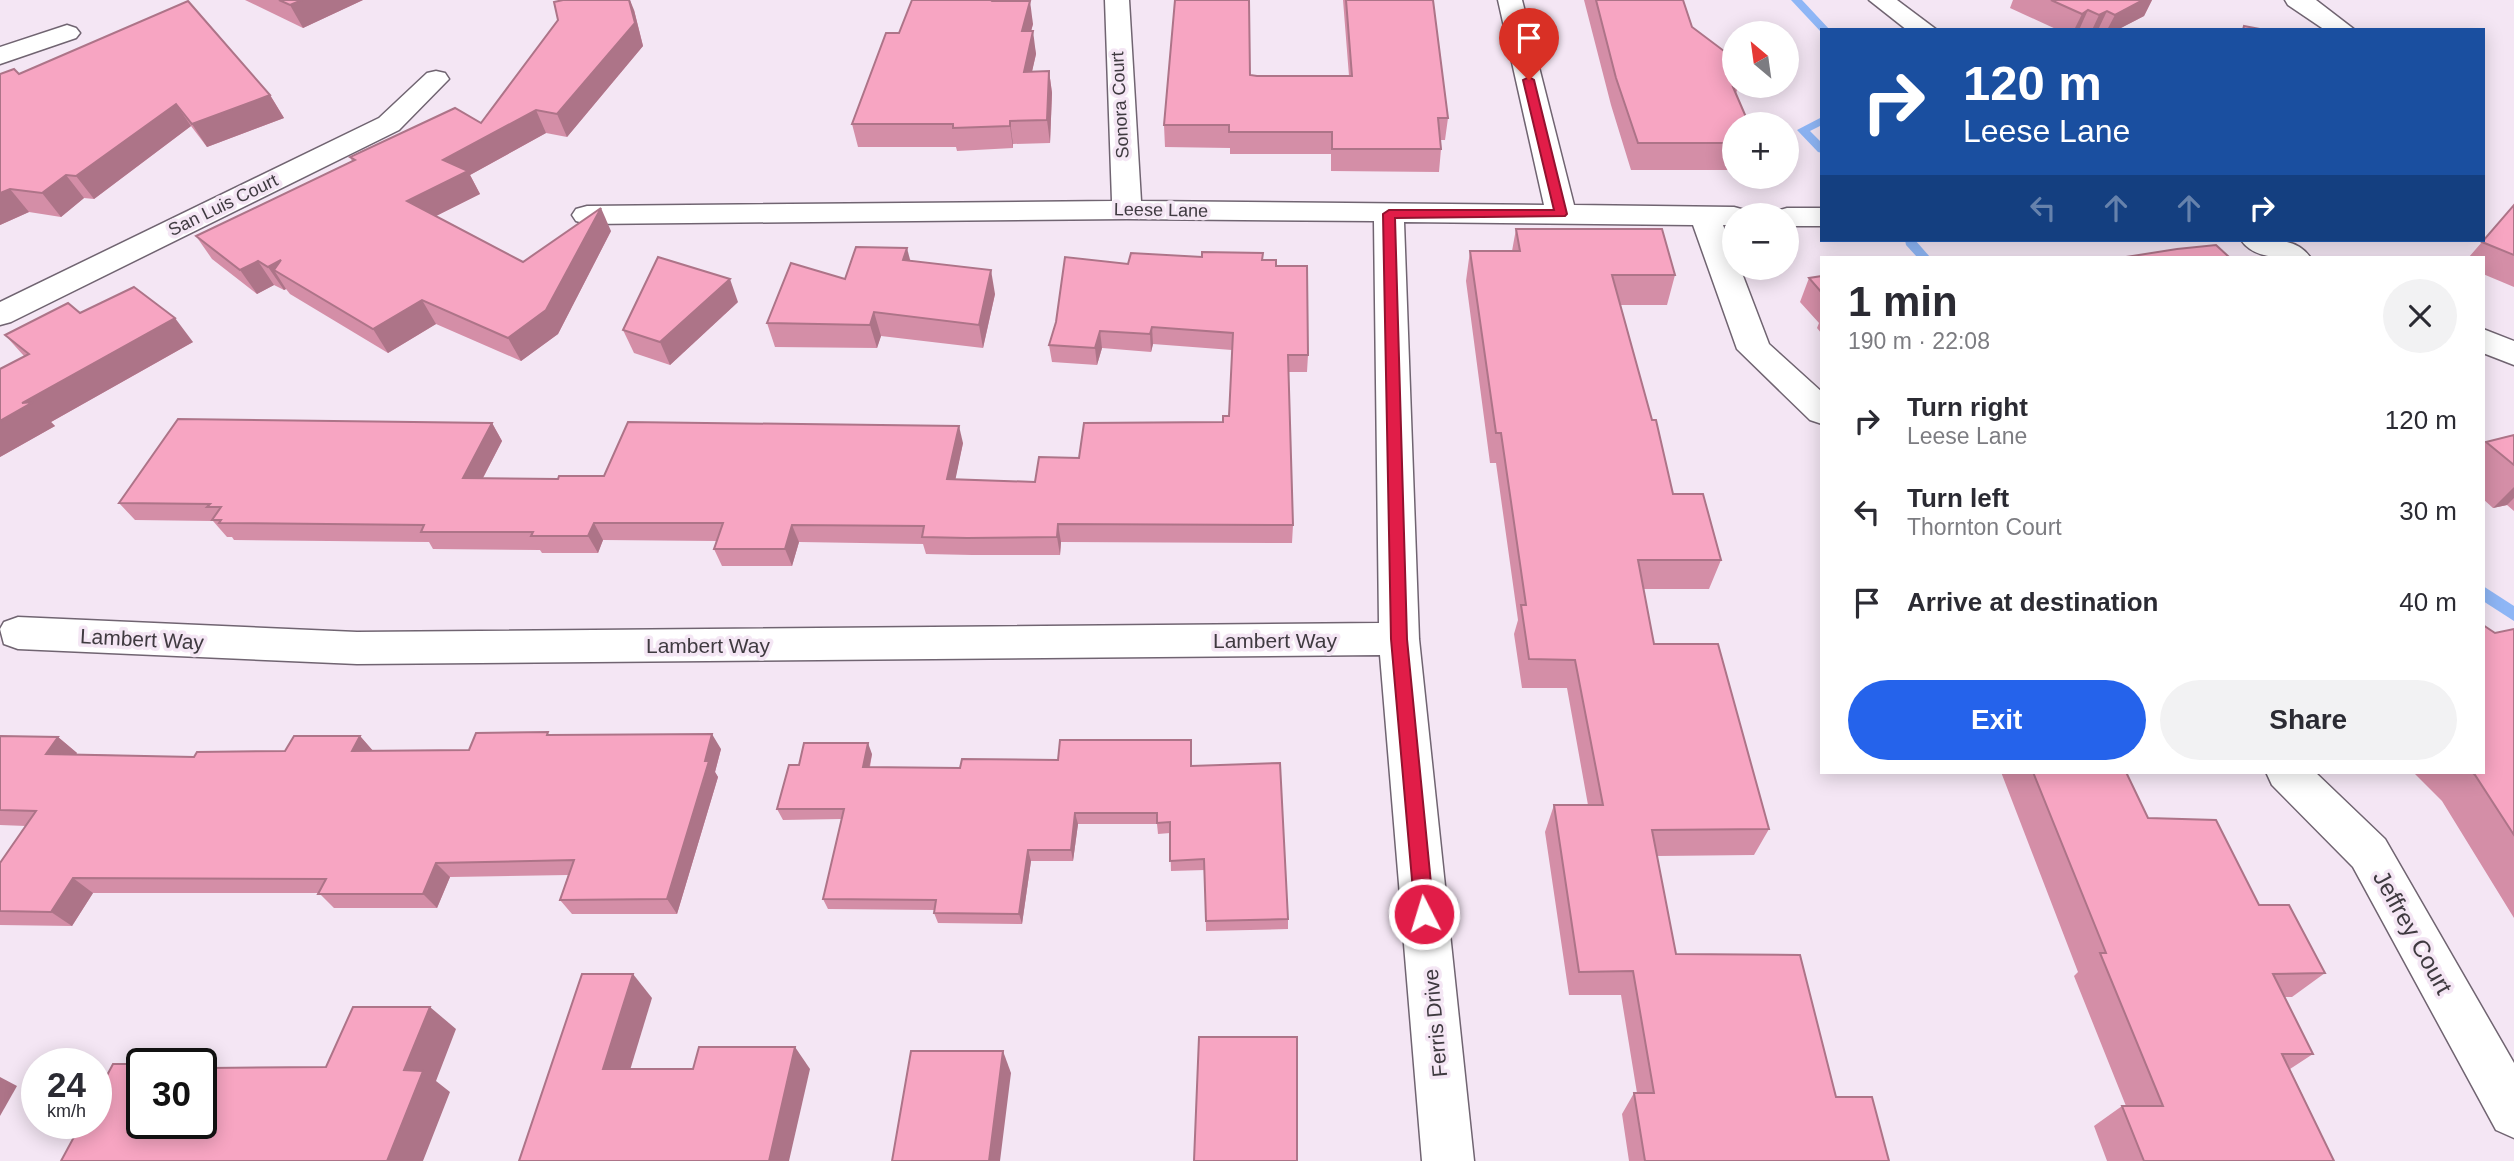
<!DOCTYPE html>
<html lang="en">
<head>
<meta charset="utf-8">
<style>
  body { margin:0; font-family:Helvetica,sans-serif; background:#f2f2f3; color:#2b2b33; height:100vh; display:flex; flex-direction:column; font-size:26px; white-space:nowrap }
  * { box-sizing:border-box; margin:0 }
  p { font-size:23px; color:#7c7c81 }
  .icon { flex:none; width:38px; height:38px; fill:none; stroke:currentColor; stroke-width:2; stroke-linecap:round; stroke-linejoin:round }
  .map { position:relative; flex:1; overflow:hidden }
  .panel { position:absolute; left:1820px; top:256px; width:665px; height:518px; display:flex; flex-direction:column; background:#fff; border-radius:0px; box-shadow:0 4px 18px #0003 }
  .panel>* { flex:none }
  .guide { position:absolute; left:1820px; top:28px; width:665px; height:214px; border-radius:0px; box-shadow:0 4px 18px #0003; background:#1a4fa0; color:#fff; overflow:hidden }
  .needle { width:46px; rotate:331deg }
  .tools { position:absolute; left:1722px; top:21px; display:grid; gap:14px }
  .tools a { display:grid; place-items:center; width:77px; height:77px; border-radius:50%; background:#fff; box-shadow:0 4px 18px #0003; font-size:35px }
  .speed { position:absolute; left:21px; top:1048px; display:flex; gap:14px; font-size:35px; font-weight:700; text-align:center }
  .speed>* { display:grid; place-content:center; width:91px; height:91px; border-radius:50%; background:#fff; box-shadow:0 4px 18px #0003; line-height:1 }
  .speed small { font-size:18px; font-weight:400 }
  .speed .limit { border:4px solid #111; border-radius:10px; background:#fff; color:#111 }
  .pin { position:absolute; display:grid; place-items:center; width:60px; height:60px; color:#fff; margin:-72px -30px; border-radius:50% 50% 50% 0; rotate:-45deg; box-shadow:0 0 7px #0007 }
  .pin .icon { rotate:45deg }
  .me { position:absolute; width:77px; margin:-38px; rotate:355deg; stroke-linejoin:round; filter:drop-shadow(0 0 5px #0008) }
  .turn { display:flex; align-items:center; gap:24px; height:147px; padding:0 28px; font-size:32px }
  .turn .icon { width:91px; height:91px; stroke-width:2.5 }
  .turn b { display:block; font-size:49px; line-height:60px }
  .lanes { display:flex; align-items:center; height:66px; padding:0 28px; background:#0003; justify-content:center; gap:35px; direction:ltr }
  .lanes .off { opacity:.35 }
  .round { display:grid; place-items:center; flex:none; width:74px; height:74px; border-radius:37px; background:#f2f2f3 }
  .summary { display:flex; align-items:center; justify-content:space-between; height:119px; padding:0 28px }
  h1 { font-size:42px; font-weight:800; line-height:52px }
  .action { display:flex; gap:14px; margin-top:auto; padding:14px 28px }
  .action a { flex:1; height:80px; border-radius:42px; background:#2563eb; color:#fff; font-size:28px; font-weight:800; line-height:80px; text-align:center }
  .action a+a { background:#f2f2f3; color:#2b2b33 }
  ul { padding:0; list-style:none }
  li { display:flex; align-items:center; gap:21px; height:91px; padding:0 28px }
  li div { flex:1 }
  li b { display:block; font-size:26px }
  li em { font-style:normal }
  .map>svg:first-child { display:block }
</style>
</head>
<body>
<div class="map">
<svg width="2514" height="1161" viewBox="0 0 2514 1161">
  <rect width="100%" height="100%" fill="#f4e6f4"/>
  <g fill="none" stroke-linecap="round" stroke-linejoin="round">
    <!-- stream -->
    <g fill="#8eb6f6" fill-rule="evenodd">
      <polygon points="1791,0 1802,0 1830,30 1822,30 1821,32"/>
      <polygon points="1822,117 1822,125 1810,131 1822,143 1822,153 1818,152 1797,130"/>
      <polygon points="1905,240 1915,240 1930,257 1917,257 1906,245"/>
      <polygon points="2483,586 2514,606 2514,621 2483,601"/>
    </g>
    <defs>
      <g id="street">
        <polygon points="1105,0 1129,0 1141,201 1544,205 1498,0 1522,0 1574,205 1734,207 1745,210 1748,215 1734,215 1734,225 1723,225 1734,254 1734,268 1740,268 1769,344 1822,392 1822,424 1810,420 1737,349 1693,225 1404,222 1419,639 1474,1161 1422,1161 1380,655 357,664 18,649 4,644 0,629 4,622 18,617 357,632 1379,623 1374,221 1127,219 587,224 576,221 572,215 576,209 587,206 1112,201"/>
        <polygon points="2285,0 2316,0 2355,30 2325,30 2288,5"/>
        <polygon points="67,25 76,28 80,33 76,38 0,64 0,47"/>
        <polygon points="436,71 445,73 449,79 399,130 11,322 0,325 0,302 379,118 427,73"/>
        <polygon points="1787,208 1822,208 1822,226 1787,226 1787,215 1773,215 1776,211"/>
        <polygon points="2266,772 2315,772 2385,839 2514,1063 2514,1138 2496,1130 2353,867 2272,785"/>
      </g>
      <g id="secondary">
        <polygon points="1869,0 1897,0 1937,30 1907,30"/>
        <path d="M 2241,240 C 2263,239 2296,236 2310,257 C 2288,258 2255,261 2241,240 Z"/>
        <polygon points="2483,329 2514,341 2514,365 2483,353"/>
      </g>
    </defs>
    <!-- street casing -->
    <use href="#street" stroke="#706471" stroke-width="3"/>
    <!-- secondary casing -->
    <use href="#secondary" stroke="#706471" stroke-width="3"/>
    <!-- street -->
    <use href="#street" fill="#fff" fill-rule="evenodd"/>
    <!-- secondary -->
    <use href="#secondary" fill="#fff" fill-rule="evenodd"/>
  </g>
  <!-- wall -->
  <g fill="#d48ea7">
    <polygon points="245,0 363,0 303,28"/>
    <polygon points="1343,0 1433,0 1448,118 1445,140 1440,140 1441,149 1439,172 1331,171 1331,154 1230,154 1230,148 1165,147 1164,125 1250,75 1257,76 1349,76"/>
    <polygon points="1584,0 1683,0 1692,27 1738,88 1736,93 1734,124 1734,170 1631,170 1611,105"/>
    <polygon points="2013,0 2152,0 2144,16 2117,30 2058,30 2010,8"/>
    <polygon points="1003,1 1033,24 1031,31 1036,54 1032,71 1049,71 1052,93 1050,143 1013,144 1013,148 957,151 956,147 858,147 852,124 899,33"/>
    <polygon points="634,10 643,46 567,137 546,133 470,175 480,194 436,216 523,262 611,231 558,334 521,361 436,324 388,353 290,294 286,289 284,290 274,285 257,294 212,259 196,236 352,161 350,157 481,123"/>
    <polygon points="0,74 19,74 270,95 284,118 207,147 191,126 94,199 84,198 61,217 29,212 0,225"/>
    <polygon points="2514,205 2514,287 2483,274 2483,257 2469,257"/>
    <polygon points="1516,229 1675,275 1667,305 1620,305 1673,494 1721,560 1709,589 1643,589 1654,644 1769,829 1754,855 1657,856 1676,954 1836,1097 1889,1161 1629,1161 1622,1114 1634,1093 1637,1093 1621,995 1569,995 1545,832 1554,805 1588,805 1567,688 1522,688 1514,634 1518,620 1496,463 1490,463 1466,281 1470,251 1512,251"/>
    <polygon points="1263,260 1276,266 1308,355 1307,372 1288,372 1293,525 1292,543 1061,542 1060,555 972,555 926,554 923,544 799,542 792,566 722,566 714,549 717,541 603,540 598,553 542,553 540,550 433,549 429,542 234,540 232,537 227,537 213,521 135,520 119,503 492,423 502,441 483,478 558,479 604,476 963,443 955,479 1035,482 1079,458 1223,422 1229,416 1232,350 1153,344 1151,352 1102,348 1097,365 1052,362 1049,345 1128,264"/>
    <polygon points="910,261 995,294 983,348 881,336 877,348 775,347 767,323 845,279"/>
    <polygon points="1822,276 1822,334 1817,328 1819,323 1800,302 1809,278"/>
    <polygon points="738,302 670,365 634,353 623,330"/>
    <polygon points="80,313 193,342 51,422 55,426 0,457 24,356 5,335"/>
    <polygon points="2514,435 2514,511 2507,505 2493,508 2483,499 2483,444 2486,442"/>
    <polygon points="2514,629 2514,918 2442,801 2413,772 2483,772 2495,633"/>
    <polygon points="551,735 721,749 715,772 718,777 677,914 572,914 560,900 568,875 450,877 437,908 334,908 319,893 93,893 72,926 0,925 0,863 26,826 0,825 0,736 58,737 77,753 76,754 194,757 285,751 360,736 373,751 469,750"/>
    <polygon points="1192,751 1192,766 1288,919 1288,929 1206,931 1205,870 1171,871 1170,833 1158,834 1157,824 1078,824 1073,861 1031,861 1022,924 938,923 934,913 934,910 828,909 823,899 842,819 783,820 777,809 799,765 872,754 870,767 960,768"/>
    <polygon points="2001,772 2126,772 2148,818 2259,905 2325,973 2292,997 2284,997 2313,1054 2290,1069 2334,1161 2107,1161 2094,1126 2122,1106 2126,1106 2074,976 2078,972"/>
  </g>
  <!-- shaded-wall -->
  <g fill="#ad7488">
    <polygon points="302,0 363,0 303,28 290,5"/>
    <polygon points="629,0 630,0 634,10 643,46 567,137 557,114"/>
    <polygon points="2143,0 2152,0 2144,16 2117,30 2107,30 2115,15"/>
    <polygon points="1030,1 1033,24 1025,53 1022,31"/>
    <polygon points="2088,10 2079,30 2074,30 2082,14"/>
    <polygon points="2107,11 2098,30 2092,30 2099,15"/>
    <polygon points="1033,31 1036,54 1027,94 1024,72"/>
    <polygon points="1049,71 1052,93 1050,143 1047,120"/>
    <polygon points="270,95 284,118 207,147 192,124"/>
    <polygon points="176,104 191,126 94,199 76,176"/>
    <polygon points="536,110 546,133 470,175 480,194 420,224 407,201 443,160"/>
    <polygon points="1010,121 1013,144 1013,148 1010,126"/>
    <polygon points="66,175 84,198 61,217 42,193"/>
    <polygon points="10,189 29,212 0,225 0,193"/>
    <polygon points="601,208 611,231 558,334 521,361 508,338"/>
    <polygon points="907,248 913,271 903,260"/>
    <polygon points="281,260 274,270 286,289 284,290 268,267"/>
    <polygon points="258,261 274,285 257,294 240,270"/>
    <polygon points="991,270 995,294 983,348 979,325"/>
    <polygon points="730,279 738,302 670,365 660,342"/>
    <polygon points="422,300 436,324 388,353 373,329"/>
    <polygon points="874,312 881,336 877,348 870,325"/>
    <polygon points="175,318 193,342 51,422 55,426 0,457 0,421 22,403"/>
    <polygon points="1152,327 1153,344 1151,352 1150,334"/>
    <polygon points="1100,331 1102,348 1097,365 1095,348"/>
    <polygon points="492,423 502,441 474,495 463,478"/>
    <polygon points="959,426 963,443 952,496 947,479"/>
    <polygon points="2514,487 2514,498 2507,505 2493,508"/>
    <polygon points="594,523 603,540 598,553 588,536"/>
    <polygon points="1058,524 1061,542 1060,555 1057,537"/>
    <polygon points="792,525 799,542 792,566 785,549"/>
    <polygon points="712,734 721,749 715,772 718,777 677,914 667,899"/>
    <polygon points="360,736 374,752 352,751"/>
    <polygon points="58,737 77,753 66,769 46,754"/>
    <polygon points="868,743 872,754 867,778 863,767"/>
    <polygon points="1075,813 1078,824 1073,861 1071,850"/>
    <polygon points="1028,850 1031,861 1022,924 1019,914"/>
    <polygon points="436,863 450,877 437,908 423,894"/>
    <polygon points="73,878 93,893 72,926 51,912"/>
    <polygon points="633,974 652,998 624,1090 603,1069"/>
    <polygon points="430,1007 456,1029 436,1081 450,1092 423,1161 387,1161 404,1070"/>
    <polygon points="795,1047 810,1069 789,1161 769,1161"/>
    <polygon points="1003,1051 1011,1073 1000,1161 989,1161"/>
    <polygon points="0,1077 17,1086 0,1116"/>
  </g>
  <!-- building -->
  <g fill="#f7a5c2" stroke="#ad7488" stroke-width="2">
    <polygon points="279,0 302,0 290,5"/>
    <polygon points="563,0 629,0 635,23 557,114 536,110 443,160 468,171 407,201 523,262 601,208 546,310 508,338 422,300 373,329 274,270 281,260 268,267 258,261 240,270 196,236 355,160 350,157 455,108 481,123 558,20 554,2"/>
    <polygon points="912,0 994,0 993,1 1030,1 1022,31 1033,31 1024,72 1049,71 1047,120 1010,121 1010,126 953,128 953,124 852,124 886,33 899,33"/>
    <polygon points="1175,0 1249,0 1250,75 1257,76 1352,76 1346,0 1433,0 1448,118 1438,118 1441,149 1332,149 1332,132 1229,132 1229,125 1164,125"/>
    <polygon points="1596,0 1683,0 1692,27 1724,51 1734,79 1734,86 1737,86 1738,88 1733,87 1749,124 1734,124 1734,143 1638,143 1616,78"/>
    <polygon points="2051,0 2143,0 2115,15 2107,11 2099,15 2088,10 2082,14"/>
    <polygon points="188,1 270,95 192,124 176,104 76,176 66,175 42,193 10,189 0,193 0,74 14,69 19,74"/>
    <polygon points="2244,26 2265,30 2243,30"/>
    <polygon points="2514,205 2514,255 2482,242"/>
    <polygon points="1516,229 1662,229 1675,275 1612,275 1652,420 1656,420 1673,494 1703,494 1721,560 1638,560 1654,644 1718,644 1769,829 1652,830 1676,954 1800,955 1836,1097 1872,1097 1889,1161 1645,1161 1634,1093 1654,1093 1633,971 1579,972 1554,805 1603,805 1575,660 1529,659 1521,605 1526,605 1501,433 1496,433 1470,251 1520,251"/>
    <polygon points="2216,245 2229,257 2126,257 2177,249"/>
    <polygon points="856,247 907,248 903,260 991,270 979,325 874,312 870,325 767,323 791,263 845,279"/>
    <polygon points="1202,252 1263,253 1262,260 1276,260 1276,266 1307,266 1308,355 1288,355 1293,525 1058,524 1057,537 967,538 922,537 924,526 792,525 785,549 714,549 723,523 594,523 588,536 531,536 533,532 421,532 424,525 219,523 221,520 212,520 221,507 207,507 210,504 119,503 178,419 492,423 463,478 558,479 559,476 604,476 628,422 959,426 947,479 1035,482 1039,457 1079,458 1084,423 1223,422 1223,416 1229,416 1233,333 1152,327 1150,334 1100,331 1095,348 1049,345 1056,322 1065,257 1128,264 1131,253 1202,257"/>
    <polygon points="658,257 730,279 660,342 623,330"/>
    <polygon points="1822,276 1822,293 1809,278"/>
    <polygon points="134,287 175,318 22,403 33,402 0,421 0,369 29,354 5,335 68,303 80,313"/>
    <polygon points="2514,435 2514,465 2486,442"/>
    <polygon points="2483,625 2495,633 2514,629 2514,835 2475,775 2472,772 2483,772"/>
    <polygon points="548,732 547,735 712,734 705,761 709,761 667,899 560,900 574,860 436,863 423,894 318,894 326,879 73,878 51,912 0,911 0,863 36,811 0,810 0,736 58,737 46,754 194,757 197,752 285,751 294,736 360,736 352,751 469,750 476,733"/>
    <polygon points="1060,740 1191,740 1191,766 1280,763 1288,919 1206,921 1204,859 1170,861 1170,822 1157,823 1157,813 1075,813 1071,850 1028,850 1019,914 934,913 936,900 823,899 844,809 777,809 789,765 799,765 804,743 868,743 863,767 960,768 962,759 1058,760"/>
    <polygon points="2033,772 2126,772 2148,818 2216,820 2259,905 2289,905 2325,973 2273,974 2313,1054 2282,1054 2334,1161 2144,1161 2122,1106 2163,1106 2100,953 2106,953"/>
    <polygon points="582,974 633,974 603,1069 693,1069 699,1047 795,1047 769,1161 519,1161"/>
    <polygon points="353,1007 430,1007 404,1070 423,1071 387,1161 61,1161 81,1124 96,1124 96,1096 113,1064 142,1064 142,1124 201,1124 201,1064 187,1064 211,1064 209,1068 326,1067"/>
    <polygon points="1199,1037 1297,1037 1297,1161 1194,1161"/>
    <polygon points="911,1051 1003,1051 989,1161 892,1161"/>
  </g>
  <!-- route -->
  <polygon fill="#e11d48" stroke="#92132f" stroke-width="2" points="1529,77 1534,80 1567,214 1565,216 1395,218 1407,639 1434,914 1431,920 1424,923 1418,920 1415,914 1391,639 1383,214 1389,210 1554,210 1523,80"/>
  <g text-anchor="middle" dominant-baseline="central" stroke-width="7" stroke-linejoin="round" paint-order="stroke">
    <!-- far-street labels -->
    <g font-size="18" fill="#3f3a40" stroke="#f4e6f4">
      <text transform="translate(1120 105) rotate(-93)">Sonora Court</text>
      <text transform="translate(223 205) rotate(-26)">San Luis Court</text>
      <text transform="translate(1161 210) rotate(1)">Leese Lane</text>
    </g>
    <!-- street labels -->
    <g font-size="21" fill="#3f3a40" stroke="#f4e6f4">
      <text transform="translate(142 639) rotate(3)">Lambert Way</text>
      <text x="1275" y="640">Lambert Way</text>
      <text x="708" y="645">Lambert Way</text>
      <text transform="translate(1435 1023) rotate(-95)">Ferris Drive</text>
    </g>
    <!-- near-street labels -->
    <g font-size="24" fill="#3f3a40" stroke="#f4e6f4">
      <text transform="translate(2413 932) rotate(61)">Jeffrey Court</text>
    </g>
  </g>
</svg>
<div class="tools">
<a><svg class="needle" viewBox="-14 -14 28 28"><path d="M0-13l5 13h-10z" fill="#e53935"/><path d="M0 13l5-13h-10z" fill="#7c7c81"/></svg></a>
<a>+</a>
<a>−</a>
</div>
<div class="speed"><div>24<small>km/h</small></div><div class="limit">30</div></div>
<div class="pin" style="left:1529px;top:80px;background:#d93025"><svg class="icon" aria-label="arrive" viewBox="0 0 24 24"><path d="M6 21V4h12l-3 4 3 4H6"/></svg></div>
<svg class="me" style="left:1424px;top:914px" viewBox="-20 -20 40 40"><circle r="17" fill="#e11d48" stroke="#fff" stroke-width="3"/><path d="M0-11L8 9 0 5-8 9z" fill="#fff"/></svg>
<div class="guide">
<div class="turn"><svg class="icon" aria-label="right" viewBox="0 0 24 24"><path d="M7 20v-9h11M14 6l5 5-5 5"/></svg><div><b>120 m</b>Leese Lane</div></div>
<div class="lanes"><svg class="icon off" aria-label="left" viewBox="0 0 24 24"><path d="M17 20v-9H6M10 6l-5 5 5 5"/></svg><svg class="icon off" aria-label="ahead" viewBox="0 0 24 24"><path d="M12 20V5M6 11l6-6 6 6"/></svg><svg class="icon off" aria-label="ahead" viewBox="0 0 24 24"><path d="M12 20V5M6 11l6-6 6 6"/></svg><svg class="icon" aria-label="right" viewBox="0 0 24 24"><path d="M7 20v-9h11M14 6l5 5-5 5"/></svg></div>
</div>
<section class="panel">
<div class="summary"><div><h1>1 min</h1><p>190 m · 22:08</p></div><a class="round"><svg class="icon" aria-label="close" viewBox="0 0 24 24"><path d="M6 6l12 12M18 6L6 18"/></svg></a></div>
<ul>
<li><svg class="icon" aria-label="right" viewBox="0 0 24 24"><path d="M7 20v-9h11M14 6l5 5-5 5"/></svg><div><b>Turn right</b><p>Leese Lane</p></div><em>120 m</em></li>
<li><svg class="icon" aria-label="left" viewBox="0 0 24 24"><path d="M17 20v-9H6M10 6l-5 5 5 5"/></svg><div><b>Turn left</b><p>Thornton Court</p></div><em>30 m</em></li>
<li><svg class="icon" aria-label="arrive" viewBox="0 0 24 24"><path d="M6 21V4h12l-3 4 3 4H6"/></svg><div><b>Arrive at destination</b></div><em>40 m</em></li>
</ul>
<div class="action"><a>Exit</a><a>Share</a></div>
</section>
</div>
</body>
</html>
